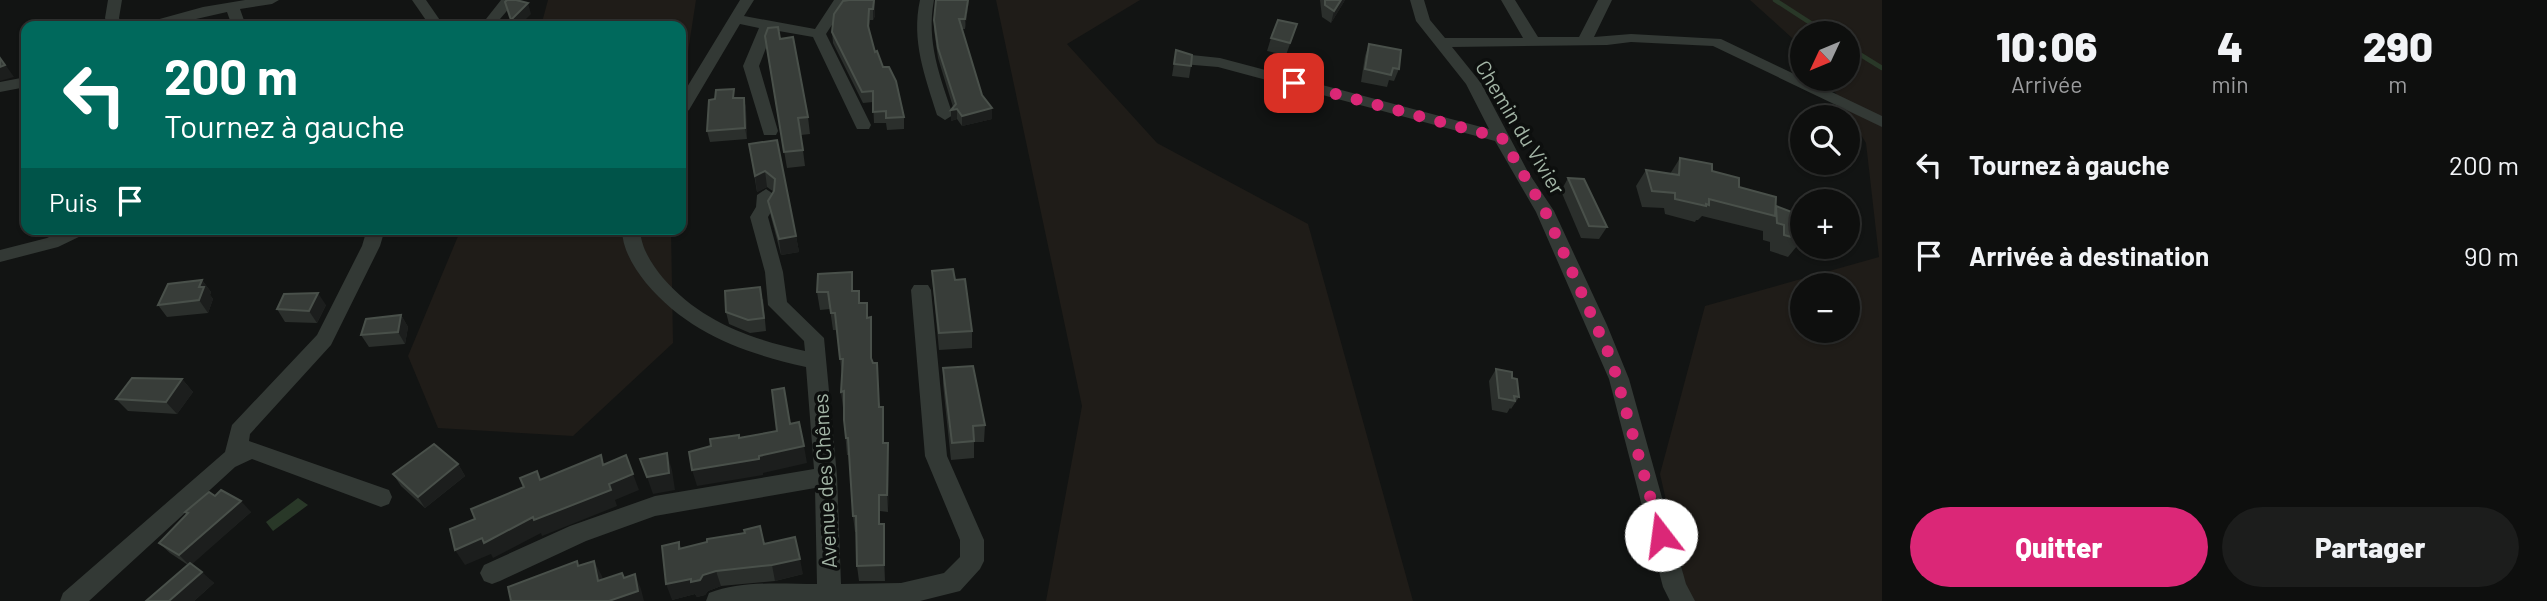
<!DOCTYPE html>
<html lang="fr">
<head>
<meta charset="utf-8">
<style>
  body { margin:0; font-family:Barlow,sans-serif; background:#1c1d1c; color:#f1f3f6; height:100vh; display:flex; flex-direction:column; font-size:26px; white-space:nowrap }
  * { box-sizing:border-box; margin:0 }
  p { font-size:23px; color:#9b9c9e }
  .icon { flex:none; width:38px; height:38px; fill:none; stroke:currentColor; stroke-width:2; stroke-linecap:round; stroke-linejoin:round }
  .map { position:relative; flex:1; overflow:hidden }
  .side { display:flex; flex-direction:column; background:#0e0f0e; width:665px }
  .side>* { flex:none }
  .hud { position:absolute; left:21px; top:21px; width:665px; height:214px; border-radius:14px; box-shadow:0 2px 5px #0004,0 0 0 2px #2e2f2e; background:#00695c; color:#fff; overflow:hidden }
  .needle { width:46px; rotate:226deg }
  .controls { position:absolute; left:1790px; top:21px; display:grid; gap:14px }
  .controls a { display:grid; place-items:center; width:70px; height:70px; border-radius:50%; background:#0e0f0e; box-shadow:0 2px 5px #0004,0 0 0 2px #2e2f2e; font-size:35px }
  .pin { position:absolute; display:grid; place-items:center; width:60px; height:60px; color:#fff; margin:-30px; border-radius:14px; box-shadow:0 4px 10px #0006 }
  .me { position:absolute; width:77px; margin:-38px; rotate:345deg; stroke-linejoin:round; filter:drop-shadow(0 0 5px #0008) }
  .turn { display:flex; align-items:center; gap:24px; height:147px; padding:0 28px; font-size:32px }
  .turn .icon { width:91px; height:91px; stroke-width:2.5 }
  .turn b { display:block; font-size:49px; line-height:60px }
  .then { display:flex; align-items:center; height:66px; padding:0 28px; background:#0003; gap:14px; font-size:26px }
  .eta { display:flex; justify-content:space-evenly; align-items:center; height:119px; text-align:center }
  .eta b { font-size:42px; font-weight:800; line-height:49px }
  .button { display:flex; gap:14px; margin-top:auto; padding:14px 28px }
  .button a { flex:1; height:80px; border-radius:42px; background:#db2777; color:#fff; font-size:28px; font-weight:800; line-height:80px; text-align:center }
  .button a+a { background:#1c1d1c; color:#f1f3f6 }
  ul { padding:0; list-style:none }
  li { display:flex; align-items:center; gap:21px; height:91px; padding:0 28px }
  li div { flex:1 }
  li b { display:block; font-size:26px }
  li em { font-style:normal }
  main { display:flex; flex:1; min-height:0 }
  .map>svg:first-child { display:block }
</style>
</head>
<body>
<main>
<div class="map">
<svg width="1882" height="601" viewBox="0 0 1882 601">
  <rect width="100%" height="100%" fill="#121413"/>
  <!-- green -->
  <g fill="#1f1c18" fill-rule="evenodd">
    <polygon points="548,0 696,0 681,97 681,26 541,26"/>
    <polygon points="996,0 1140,0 1067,44 1157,143 1308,224 1413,601 1046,601 1082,406"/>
    <path d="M 1750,0 L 1882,0 L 1882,601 L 1689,601 L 1660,474 L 1705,306 L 1879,257 L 1866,143 L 1827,79 L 1848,79 L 1848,33 L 1802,33 L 1802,47 ZM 1802,285 L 1848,285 L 1848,331 L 1802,331 Z"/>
    <polygon points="461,229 671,229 673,343 573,436 438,428 408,356"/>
  </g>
  <!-- water -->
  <polygon fill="#293828" points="298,498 308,505 273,531 266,522"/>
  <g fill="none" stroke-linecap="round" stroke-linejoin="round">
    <!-- stream -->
    <g stroke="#293828" stroke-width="4.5">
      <polyline points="1775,0 1826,33"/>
      <polyline points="1848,47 1882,68"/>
    </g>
    <!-- minor -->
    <g fill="#333935" fill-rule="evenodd">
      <polygon points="108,0 122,0 119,18 122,26 108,26 105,18"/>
      <polygon points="245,0 279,0 272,4 240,9 246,26 232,26 227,12 165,26 143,26 145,23 203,7"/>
      <polygon points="412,0 426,0 444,26 430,26"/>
      <polygon points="501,0 516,0 500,19 503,26 489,26 486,19"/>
      <polygon points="740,0 754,0 744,16 815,29 834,0 848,0 826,34 871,125 869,129 857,129 855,125 813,37 773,30 759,66 778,131 776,135 764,135 743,66 759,28 740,24 689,110 681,115 681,97"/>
      <path d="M 920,0 L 934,0 C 926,41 940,77 953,115 L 945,120 L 937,115 C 925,76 911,41 920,0 Z"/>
      <polygon points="1410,0 1424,0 1430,20 1445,38 1523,38 1501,0 1515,0 1538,37 1579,37 1598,0 1612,0 1594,37 1631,34 1721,39 1882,116 1882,127 1713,46 1631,42 1607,45 1452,47 1481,83 1528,172 1554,211 1607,325 1629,379 1686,584 1695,601 1670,601 1663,587 1609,379 1536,212 1495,141 1218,67 1182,64 1174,59 1182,54 1220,58 1489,129 1466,84 1416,21"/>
      <polygon points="26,77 26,87 0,92 0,82"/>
      <path d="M 766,189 L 775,195 L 774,207 L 768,217 L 783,272 L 787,302 L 824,338 L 837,476 L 841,584 L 901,583 L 944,573 L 960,557 L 960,540 L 925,456 L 911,290 L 914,285 L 928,285 L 931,290 L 947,456 L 984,540 L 984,561 L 980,569 L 960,591 L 920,601 L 706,601 L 709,593 C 742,580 783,584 817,584 L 815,488 L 655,516 L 586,541 L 500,581 L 492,584 L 484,581 L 480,573 L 484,565 L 570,526 L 655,496 L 814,469 L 806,367 C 744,353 688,333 646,283 C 634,268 622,249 622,229 L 640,229 C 641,248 651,263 663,278 C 700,321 750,339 805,351 L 804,341 L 768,305 L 765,272 L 750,217 L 756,207 L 757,195 Z"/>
      <polygon points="65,229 90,229 87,233 58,247 0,262 0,250 47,238"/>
      <polygon points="367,229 385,229 380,246 331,345 250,434 249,441 389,490 392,497 389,504 381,507 252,459 235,467 89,601 60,601 63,593 225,452 232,425 317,335 362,246"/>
    </g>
  </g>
  <!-- wall -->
  <g fill="#2b2f2c">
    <polygon points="849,0 885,0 875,0 875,16 873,20 870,20 869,30 875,52 883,67 904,117 904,129 887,130 886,123 874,123 873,102 863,103 833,43 832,32"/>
    <polygon points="936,0 969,0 965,29 962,29 982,95 992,119 962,126 957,119 951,121 953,107 938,58 934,30"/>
    <polygon points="1320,0 1345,0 1331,23 1322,17"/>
    <polygon points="1293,36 1286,55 1267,51 1271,38"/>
    <polygon points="780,39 808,117 810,134 801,135 805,166 787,168 767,52"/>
    <polygon points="1369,44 1399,69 1394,81 1389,80 1387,87 1361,82 1365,56"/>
    <polygon points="1176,50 1191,66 1189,78 1172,76"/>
    <polygon points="736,98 744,98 746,109 747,139 710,142 707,131"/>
    <polygon points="777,140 796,236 799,252 781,255 771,217 768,201 774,192 767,187 757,192 749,144"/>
    <polygon points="1680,158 1712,171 1739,187 1775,208 1776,206 1802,240 1788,257 1770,251 1770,242 1763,240 1763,231 1702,216 1698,220 1696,220 1695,222 1665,214 1664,208 1642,207 1636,186 1646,170 1670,174"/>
    <polygon points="1568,178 1607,227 1599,239 1581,238 1561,191"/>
    <polygon points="932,271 972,331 972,348 939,350 933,288"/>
    <polygon points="202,280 211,292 210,295 213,299 208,313 167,317 158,305"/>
    <polygon points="854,291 860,303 867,303 868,317 871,317 872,362 880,407 884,423 884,443 889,460 888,512 880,511 880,524 885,540 885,581 859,581 857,566 856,532 855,532 853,516 849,455 847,455 844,420 844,408 843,408 841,392 842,376 837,330 833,330 830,309 820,310 817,292"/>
    <polygon points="763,299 766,331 750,333 729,324 726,312"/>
    <polygon points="326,305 317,323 285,322 277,309"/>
    <polygon points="401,315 408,327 405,344 369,347 361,335"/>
    <polygon points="943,368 985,425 984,442 974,442 974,458 951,460 943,384"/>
    <polygon points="1496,369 1512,378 1519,397 1511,409 1510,408 1507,413 1492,410 1489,381"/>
    <polygon points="182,379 193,392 177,414 128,411 116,399"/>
    <polygon points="458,464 465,476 425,508 401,486 393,474"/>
    <polygon points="215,496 251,512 191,564 214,583 194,601 146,601 188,565 170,553 159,543 188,514 185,512"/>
    <polygon points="679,542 681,548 765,544 803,574 775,581 721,586 708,591 705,595 697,597 695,594 672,600"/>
  </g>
  <!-- shaded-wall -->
  <g fill="#1c1e1d">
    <polygon points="875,0 875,16 873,20 873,9"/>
    <polygon points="968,0 969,0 965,29 965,19"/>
    <polygon points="1341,0 1345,0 1331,23 1334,11"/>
    <polygon points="528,3 531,14 519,26 513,26 511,20"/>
    <polygon points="0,57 14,77 0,81"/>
    <polygon points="744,98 746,109 747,139 745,128"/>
    <polygon points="992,108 992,119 962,126 962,116"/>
    <polygon points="957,109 957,119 951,121 951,110"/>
    <polygon points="765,171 767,187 757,192 755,176"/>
    <polygon points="444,229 451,229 448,237"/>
    <polygon points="796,236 799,252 781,255 779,239"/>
    <polygon points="202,280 211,292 210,295 213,299 208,313 199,300 199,287"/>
    <polygon points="318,293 326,305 317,323 309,311"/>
    <polygon points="401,315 408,327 405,344 398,332"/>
    <polygon points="182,379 193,392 177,414 166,402"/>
    <polygon points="888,443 889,460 888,512 887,495"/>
    <polygon points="804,446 807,463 763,473 763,475 697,486 692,470"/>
    <polygon points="667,453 672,470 675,490 653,494 647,477"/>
    <polygon points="458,464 465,476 425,508 418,497"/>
    <polygon points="633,474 639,490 615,500 617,506 542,536 541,533 493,558 491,554 465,565 455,550"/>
    <polygon points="241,501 251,512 190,566 179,555"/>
    <polygon points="884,524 885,540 885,581 884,565"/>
    <polygon points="800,559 803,574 775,581 772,565"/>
    <polygon points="594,561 602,576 606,595 598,581"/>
    <polygon points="716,571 721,586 708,591 705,595 697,597 695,594 672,600 666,584"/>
    <polygon points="202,572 214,583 194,601 169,601"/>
    <polygon points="635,574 641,589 644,601 609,601"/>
  </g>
  <!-- building -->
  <g fill="#383d39" stroke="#49504a" stroke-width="2">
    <polygon points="507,0 516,0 528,3 511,20 505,2"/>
    <polygon points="849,0 874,0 873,9 869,9 868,26 875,52 877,51 883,67 889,67 896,81 904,117 886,118 886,111 873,112 873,91 862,92 832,32 834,14 843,1"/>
    <polygon points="936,0 968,0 965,19 959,19 982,95 992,108 962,116 957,109 951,110 956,104 938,48 934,20"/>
    <polygon points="1325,0 1341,0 1334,11 1325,5"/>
    <polygon points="1278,20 1297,24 1290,43 1271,38"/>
    <polygon points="778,27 780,39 793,37 808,117 798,118 803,150 784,152 765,36 768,28"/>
    <polygon points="1369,44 1401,50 1399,69 1393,68 1391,75 1365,69"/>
    <polygon points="1176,50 1192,55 1191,66 1174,64"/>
    <polygon points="0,58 5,65 0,67"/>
    <polygon points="734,89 733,98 744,98 745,128 707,131 709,100 715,99 716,90"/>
    <polygon points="777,140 796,236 779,239 768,201 774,191 775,179 765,171 755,176 749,144"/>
    <polygon points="1680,158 1712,164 1712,171 1739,178 1739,187 1776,197 1775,216 1709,199 1709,205 1706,204 1706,206 1675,199 1675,193 1652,191 1646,170 1679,175"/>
    <polygon points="1568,178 1584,179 1607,227 1589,226"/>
    <polygon points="1776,206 1802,216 1802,240 1784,235 1784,225 1777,223"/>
    <polygon points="953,269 955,280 965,279 972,331 939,333 932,271"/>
    <polygon points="852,272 852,291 859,291 859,303 867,303 867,318 871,317 871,358 873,363 877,363 879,407 883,407 883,443 888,443 887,495 879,495 879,524 884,524 884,565 857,566 856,516 853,516 848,438 846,438 844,420 844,391 841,392 843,359 840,359 835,313 831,313 828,292 817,292 818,274"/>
    <polygon points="202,280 199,287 204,287 199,300 158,305 168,284"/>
    <polygon points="760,287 764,318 748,320 726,312 725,291"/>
    <polygon points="318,293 309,311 277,309 284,294"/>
    <polygon points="401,315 398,332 361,335 366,319"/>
    <polygon points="973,366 985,425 973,426 974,441 952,443 943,368"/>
    <polygon points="1496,369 1512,372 1512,378 1517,379 1519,397 1514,396 1515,401 1499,398"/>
    <polygon points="132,378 182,379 166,402 116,399"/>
    <polygon points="784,388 790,424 799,422 804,446 759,456 759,459 692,470 689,452 711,446 710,439 739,435 739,438 777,431 772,390"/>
    <polygon points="434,444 458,464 418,497 393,474"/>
    <polygon points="667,453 669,473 647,477 640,459"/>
    <polygon points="601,455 603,465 626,455 633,474 609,484 611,490 534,520 533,517 484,543 482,538 455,550 450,529 475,519 471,509 524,487 520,478 537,471 540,480"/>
    <polygon points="221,490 241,501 179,555 159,543 188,513 185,512 209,492 215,496"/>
    <polygon points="760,526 764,544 795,537 800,559 772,565 716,571 703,575 700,580 691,582 691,579 666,584 662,546 679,542 679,549 707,542 707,539 745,533 744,530"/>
    <polygon points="577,561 578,566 594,561 598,581 622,573 624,578 635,574 638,591 609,601 511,601 508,587"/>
    <polygon points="190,563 202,572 169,601 146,601"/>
  </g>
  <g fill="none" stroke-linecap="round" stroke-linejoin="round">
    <!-- route -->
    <polyline stroke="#db2777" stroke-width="12" stroke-dasharray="0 21.6" points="1294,83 1502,138 1545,211 1612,361 1661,535"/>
  </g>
  <g text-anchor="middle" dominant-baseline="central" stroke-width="7" stroke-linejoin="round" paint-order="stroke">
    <!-- street labels -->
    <g font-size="21" fill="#a3b5a6" stroke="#0d0f0e">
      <text transform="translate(1521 127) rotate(59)">Chemin du Vivier</text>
      <text transform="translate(824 481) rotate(-93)">Avenue des Chênes</text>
    </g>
  </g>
</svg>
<div class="controls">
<a><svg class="needle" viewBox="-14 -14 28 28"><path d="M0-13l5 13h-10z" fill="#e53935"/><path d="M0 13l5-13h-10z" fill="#9b9c9e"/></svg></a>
<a><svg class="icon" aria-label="search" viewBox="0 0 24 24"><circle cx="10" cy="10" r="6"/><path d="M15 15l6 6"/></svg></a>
<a>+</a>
<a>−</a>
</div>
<div class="pin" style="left:1294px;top:83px;background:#d93025"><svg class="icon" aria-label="arrive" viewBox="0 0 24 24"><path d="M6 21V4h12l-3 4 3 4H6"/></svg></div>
<svg class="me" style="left:1661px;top:535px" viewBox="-20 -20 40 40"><circle r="19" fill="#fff"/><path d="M0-13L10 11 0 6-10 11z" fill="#db2777"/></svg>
<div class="hud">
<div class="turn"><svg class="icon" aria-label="left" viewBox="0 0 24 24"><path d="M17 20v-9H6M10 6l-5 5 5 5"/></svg><div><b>200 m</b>Tournez à gauche</div></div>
<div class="then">Puis<svg class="icon" aria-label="arrive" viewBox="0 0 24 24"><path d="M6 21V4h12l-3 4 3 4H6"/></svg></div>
</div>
</div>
<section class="side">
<div class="eta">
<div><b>10:06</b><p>Arrivée</p></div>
<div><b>4</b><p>min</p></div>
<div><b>290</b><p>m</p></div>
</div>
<ul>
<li><svg class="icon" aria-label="left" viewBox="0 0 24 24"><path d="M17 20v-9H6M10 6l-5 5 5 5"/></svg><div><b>Tournez à gauche</b></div><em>200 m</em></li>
<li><svg class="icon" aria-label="arrive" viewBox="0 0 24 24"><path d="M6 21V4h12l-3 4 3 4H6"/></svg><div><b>Arrivée à destination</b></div><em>90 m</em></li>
</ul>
<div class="button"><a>Quitter</a><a>Partager</a></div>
</section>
</main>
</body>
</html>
